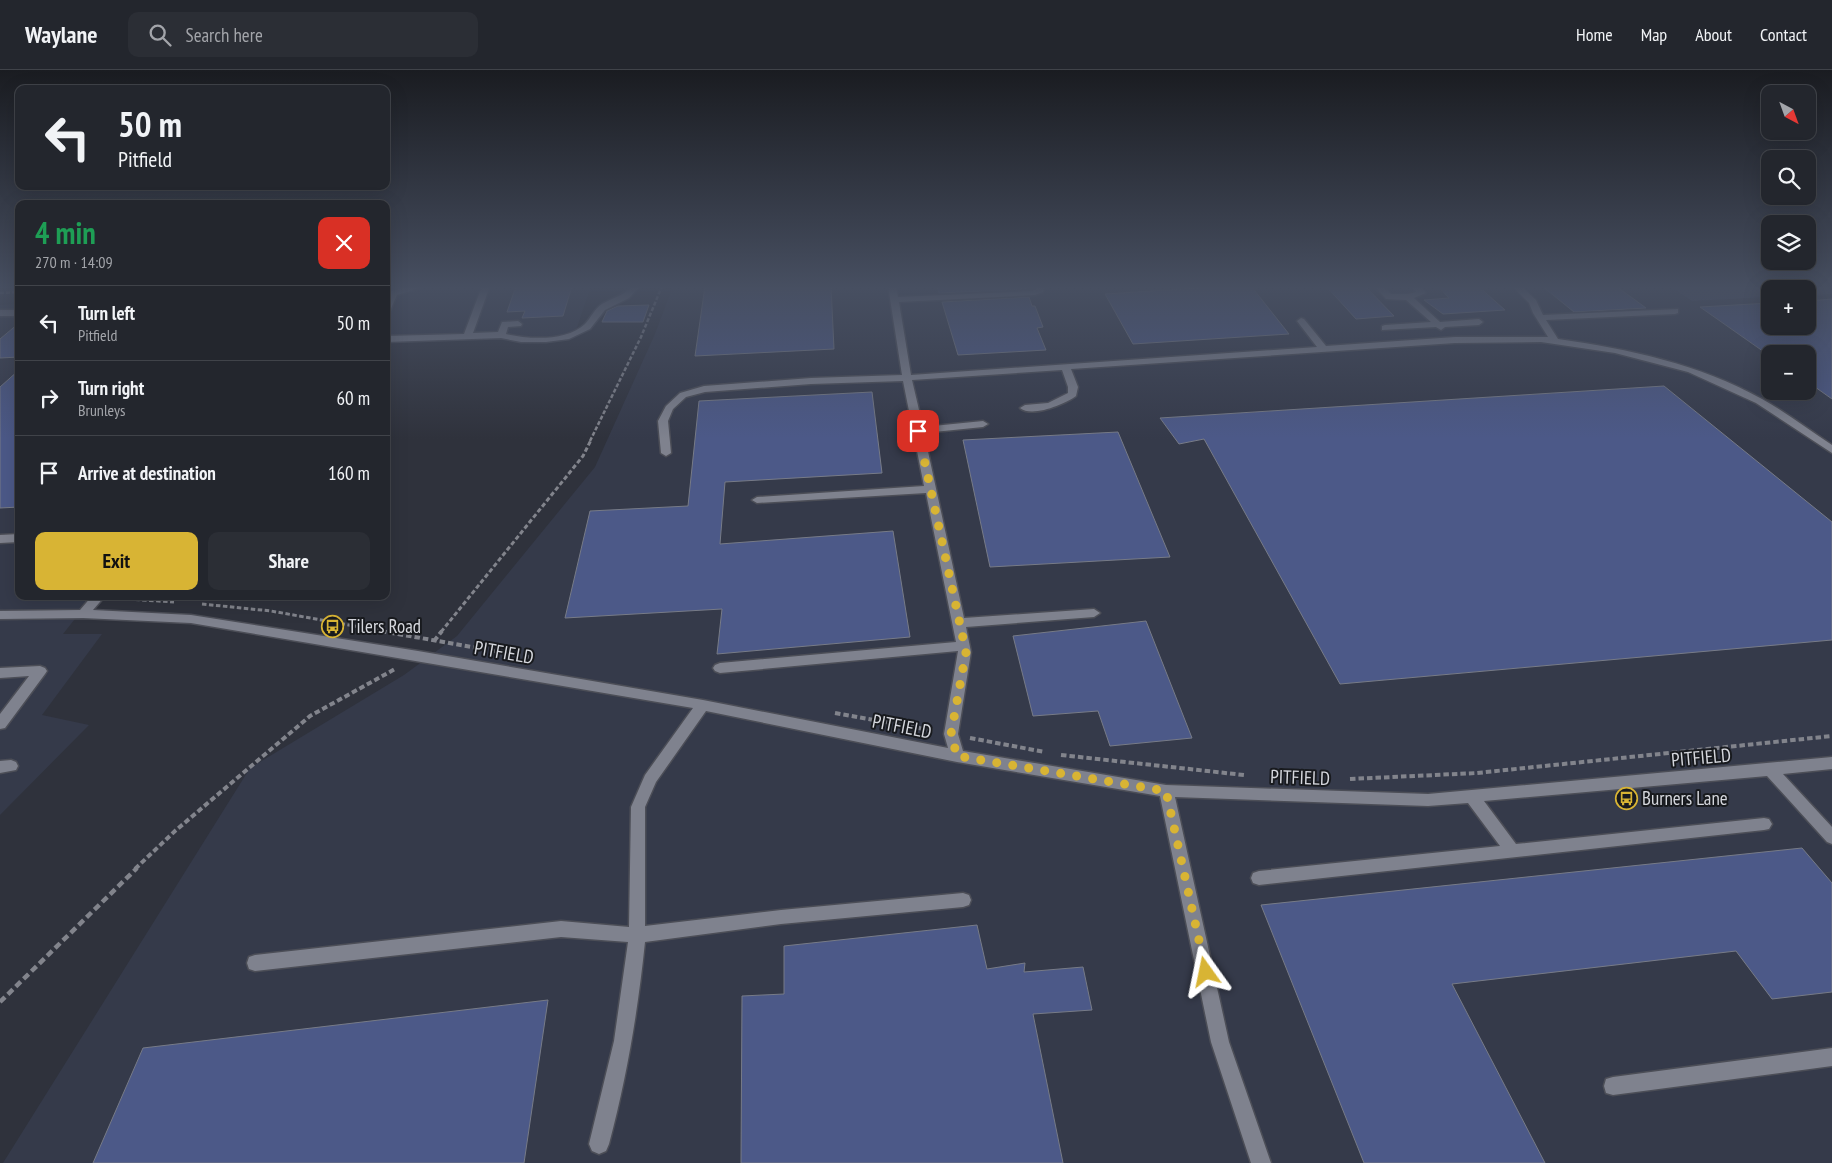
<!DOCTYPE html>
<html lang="en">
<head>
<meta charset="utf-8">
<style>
  body { margin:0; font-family:"PT Sans Narrow",sans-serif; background:#2b2e35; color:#f1f3f6; height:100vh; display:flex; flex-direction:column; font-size:19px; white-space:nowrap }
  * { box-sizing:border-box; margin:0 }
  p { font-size:16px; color:#a3a5aa }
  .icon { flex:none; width:28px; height:28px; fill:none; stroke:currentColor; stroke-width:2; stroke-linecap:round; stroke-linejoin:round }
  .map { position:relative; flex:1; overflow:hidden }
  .side { position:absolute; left:15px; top:130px; width:375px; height:400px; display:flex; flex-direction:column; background:#23262d; border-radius:10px; box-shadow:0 5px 20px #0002,0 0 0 1px #404349 }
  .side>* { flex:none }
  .top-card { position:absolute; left:15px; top:15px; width:375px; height:105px; border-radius:10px; box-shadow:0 5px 20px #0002,0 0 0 1px #404349; background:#23262d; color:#f1f3f6; overflow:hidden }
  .needle { width:32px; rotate:139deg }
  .buttons { position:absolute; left:1761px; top:15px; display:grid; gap:10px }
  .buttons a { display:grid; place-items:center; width:55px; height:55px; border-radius:10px; background:#23262d; box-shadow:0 5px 20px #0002,0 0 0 1px #404349; font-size:25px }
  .pin { position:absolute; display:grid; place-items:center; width:42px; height:42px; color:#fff; margin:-21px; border-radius:10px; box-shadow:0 2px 8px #0006 }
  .me { position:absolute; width:55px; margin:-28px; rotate:348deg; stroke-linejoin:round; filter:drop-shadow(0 0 4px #0008) }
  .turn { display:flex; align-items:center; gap:18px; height:105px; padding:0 20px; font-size:22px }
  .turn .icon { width:65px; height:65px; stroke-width:2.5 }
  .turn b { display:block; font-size:35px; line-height:42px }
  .round { display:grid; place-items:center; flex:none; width:52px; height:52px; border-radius:10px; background:#2b2e35 }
  .overview { display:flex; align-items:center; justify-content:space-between; height:85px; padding:0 20px }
  h1 { font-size:30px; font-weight:600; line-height:38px; color:#1e9e55 }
  .cta { display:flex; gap:10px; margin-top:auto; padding:10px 20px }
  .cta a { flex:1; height:58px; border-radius:10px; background:#d8b434; color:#111; font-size:20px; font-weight:600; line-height:58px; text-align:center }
  .cta a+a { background:#2b2e35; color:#f1f3f6 }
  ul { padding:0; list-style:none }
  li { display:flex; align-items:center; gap:15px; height:75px; padding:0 20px; border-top:1px solid #404349 }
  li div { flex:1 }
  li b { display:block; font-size:19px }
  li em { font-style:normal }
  header { display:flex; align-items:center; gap:30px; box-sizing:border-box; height:70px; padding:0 25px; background:#23262d; border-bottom:1px solid #404349 }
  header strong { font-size:24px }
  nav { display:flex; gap:28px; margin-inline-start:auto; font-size:18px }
  .search { width:350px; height:45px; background:#2b2e35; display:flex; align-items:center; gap:12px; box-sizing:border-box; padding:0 18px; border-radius:10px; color:#a3a5aa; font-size:19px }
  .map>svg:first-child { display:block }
</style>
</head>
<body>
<header>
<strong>Waylane</strong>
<div class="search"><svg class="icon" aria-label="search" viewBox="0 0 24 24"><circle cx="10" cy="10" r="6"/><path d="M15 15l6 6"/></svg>Search here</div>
<nav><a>Home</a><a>Map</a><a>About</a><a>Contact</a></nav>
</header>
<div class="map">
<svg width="1832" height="1093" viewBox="0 0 1832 1093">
  <rect width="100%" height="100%" fill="#2f323c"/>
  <!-- built -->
  <g fill="#353a4a" fill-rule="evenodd">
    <polygon points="386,216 591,216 574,266 492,267 386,272"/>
    <path d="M 673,216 L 1669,216 L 1692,231 L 1770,227 L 1770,256 L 1808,256 L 1808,225 L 1832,224 L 1832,1093 L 3,1093 L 250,698 L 404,605 L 457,566 L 595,397 L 655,264 ZM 1770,284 L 1808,284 L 1808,321 L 1770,321 Z"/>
    <polygon points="19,234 19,526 93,526 63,564 102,564 42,645 89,655 0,745 0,235"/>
  </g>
  <!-- green -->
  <polygon fill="#434a65" points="1669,216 1832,216 1832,224 1808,225 1808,219 1770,219 1770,227 1692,231"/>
  <!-- building -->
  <g fill="#4c5988" stroke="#777b87">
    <polygon points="516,216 572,216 563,246 522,248 525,241 507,242"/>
    <polygon points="705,216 831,216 834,279 695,286"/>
    <polygon points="937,216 1025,216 1026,219 939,223"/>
    <polygon points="1229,216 1251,216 1289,264 1133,274 1105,224"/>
    <polygon points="1326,216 1365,216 1394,246 1356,249"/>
    <polygon points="1438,216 1478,216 1505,240 1443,244 1424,230 1449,228"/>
    <polygon points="1542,216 1616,216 1646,238 1574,242"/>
    <polygon points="1029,227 1032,236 1035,236 1043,257 1037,258 1046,280 958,285 942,232"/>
    <polygon points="1832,229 1832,329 1808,312 1808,284 1767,284 1700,237 1770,233 1770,256 1808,256 1808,231"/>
    <polygon points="649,235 643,252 602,252 607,241 618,236"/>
    <polygon points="19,253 19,287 0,288 0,269"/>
    <polygon points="19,300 19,437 0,438 0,317"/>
    <polygon points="1664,316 1832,452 1832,570 1340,614 1204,369 1179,374 1160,348"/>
    <polygon points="872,322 882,403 725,412 720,474 893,461 910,567 717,584 722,539 565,548 590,441 688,436 699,331"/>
    <polygon points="1118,362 1170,487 990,497 963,370"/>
    <polygon points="1146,551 1192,668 1110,676 1098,641 1033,646 1013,566"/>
    <polygon points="1802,778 1832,813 1832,922 1772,929 1736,881 1452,914 1545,1093 1364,1093 1261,835"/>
    <polygon points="977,855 987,899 1025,893 1024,902 1083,897 1092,940 1033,944 1063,1093 741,1093 742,926 784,924 784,876"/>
    <polygon points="548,930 524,1093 93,1093 143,978"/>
  </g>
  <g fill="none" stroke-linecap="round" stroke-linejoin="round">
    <defs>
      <g id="minor">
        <polygon points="410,216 426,216 397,225 390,241 386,244 386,231 391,221"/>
        <path d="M 482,216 L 490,216 L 473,263 L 498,262 L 502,252 L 518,251 L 522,254 L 521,256 L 508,257 L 506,264 C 528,269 566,272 585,254 C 591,248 594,239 602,234 C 612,228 624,226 632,216 L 640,216 L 629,228 L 605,240 L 590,259 L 569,269 L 546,272 L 521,272 L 501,268 L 386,272 L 386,266 L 464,264 Z"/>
        <path d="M 888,216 L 896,216 L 898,227 L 1033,221 L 1038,216 L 1046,216 L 1043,222 L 1035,225 L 899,232 L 911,305 L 1317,277 L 1297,251 L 1301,248 L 1304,249 L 1326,276 L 1455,267 L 1548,267 L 1533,243 L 1529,233 L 1512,216 L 1521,216 L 1536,230 L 1543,245 L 1678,239 L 1678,243 L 1675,244 L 1546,250 L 1558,269 C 1629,279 1699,294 1762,329 C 1786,342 1809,360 1832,375 L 1832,383 L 1756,333 L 1688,302 L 1615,283 L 1541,272 L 1455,273 L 1071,299 L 1078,317 L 1076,326 C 1065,334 1032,348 1020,338 L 1025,335 L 1048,333 L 1068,323 L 1068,317 L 1062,300 L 912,310 L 923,357 L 983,351 L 988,354 L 983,357 L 924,363 L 964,548 L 1094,539 L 1100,543 L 1094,547 L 966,557 L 971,582 L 958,664 L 963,681 L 1166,715 L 1428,724 L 1832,687 L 1832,699 L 1783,704 L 1832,757 L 1832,774 L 1827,772 L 1767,706 L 1484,731 L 1516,774 L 1764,748 L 1769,749 L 1772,754 L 1769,759 L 1764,760 L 1259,815 L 1253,813 L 1251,808 L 1253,803 L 1259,801 L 1500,776 L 1468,733 L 1428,736 L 1175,727 L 1229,972 L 1271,1093 L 1251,1093 L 1211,972 L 1160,726 L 957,692 L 706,641 L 656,712 L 645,737 L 645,856 L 781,840 L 963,823 L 969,825 L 971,830 L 969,835 L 963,837 L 781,854 L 645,872 C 638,940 627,1007 609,1074 L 606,1081 L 599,1084 L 592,1081 L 589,1074 L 614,971 L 628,872 L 561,867 L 255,901 L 249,899 L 247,893 L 249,887 L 255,885 L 561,851 L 629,857 L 631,737 L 645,705 L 693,638 L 191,553 L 83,548 L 0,549 L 0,541 L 80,540 L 92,526 L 105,526 L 93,540 L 191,545 L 418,581 L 703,630 L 948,678 L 944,664 L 958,581 L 720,603 L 715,601 L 713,598 L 715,595 L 720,593 L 956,572 L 926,423 L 757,433 L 752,430 L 757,427 L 924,416 L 903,311 L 811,314 L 705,322 L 686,327 L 673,339 L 668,351 L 671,383 L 666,386 L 661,383 L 658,351 L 666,336 L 680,323 L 704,316 L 811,308 L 902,305 Z"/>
        <polygon points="1374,216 1383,216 1391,224 1408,224 1416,222 1411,216 1420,216 1426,223 1414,228 1440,252 1479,249 1483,252 1479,255 1445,257 1441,260 1436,257 1382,260 1382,256 1385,255 1431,252 1406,230 1386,229"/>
        <rect x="0" y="240" width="19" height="6"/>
        <polygon points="19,464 19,472 0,473 0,465"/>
        <polygon points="40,596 45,598 47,601 45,604 5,658 0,659 0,644 29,606 0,608 0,598"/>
        <polygon points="11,690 16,692 18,696 16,700 0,703 0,691"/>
        <polygon points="1832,978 1832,996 1613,1025 1606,1023 1604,1016 1606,1009 1613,1007"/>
      </g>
    </defs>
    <!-- minor casing -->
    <use href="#minor" stroke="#4c4e57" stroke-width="3"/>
    <!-- path-far3 -->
    <g stroke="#82848c" stroke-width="2.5" stroke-dasharray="4 2" stroke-linecap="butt">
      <polyline points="0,223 19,222"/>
      <polyline points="590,371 641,267 662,216"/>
    </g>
    <!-- path-far2 -->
    <g stroke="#82848c" stroke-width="3" stroke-dasharray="4.5 2.5" stroke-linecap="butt">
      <polyline points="122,526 127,529 174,532"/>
      <polyline points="202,534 271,541 388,562"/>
      <polyline points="441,562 583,386 591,370"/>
    </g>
    <!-- path-far1 -->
    <g stroke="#82848c" stroke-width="4" stroke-dasharray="5.5 3" stroke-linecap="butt">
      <polyline points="381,561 534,588"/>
      <polyline points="434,571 442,561"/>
      <polyline points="835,643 935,661"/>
      <polyline points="970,668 1045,682"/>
      <polyline points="1061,685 1244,705"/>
      <polyline points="1350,709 1477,703 1832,666"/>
      <polyline points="135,799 175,761 310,646 395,599"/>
    </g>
    <!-- path -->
    <polyline stroke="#82848c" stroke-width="4.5" stroke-dasharray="7 4" stroke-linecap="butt" points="0,932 137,798"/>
    <!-- minor -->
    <use href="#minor" fill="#7f828e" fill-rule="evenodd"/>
  </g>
  <!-- sky -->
  <linearGradient id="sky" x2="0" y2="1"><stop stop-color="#1a1c21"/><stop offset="0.59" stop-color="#474f61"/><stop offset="1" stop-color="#474f61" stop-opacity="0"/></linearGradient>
  <rect width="1832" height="369" fill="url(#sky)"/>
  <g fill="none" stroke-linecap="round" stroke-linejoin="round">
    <!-- route -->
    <polyline stroke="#d8b434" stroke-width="9" stroke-dasharray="0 16.2" points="918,361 966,582 951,664 957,686 1166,721 1206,902"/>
  </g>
  <!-- icons -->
  <defs>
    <symbol id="bus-ring" viewBox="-11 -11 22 22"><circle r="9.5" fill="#181a1e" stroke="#d8b434" stroke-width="1.5"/><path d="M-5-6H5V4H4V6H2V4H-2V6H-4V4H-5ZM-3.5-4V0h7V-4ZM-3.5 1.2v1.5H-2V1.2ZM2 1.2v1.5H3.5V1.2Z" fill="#d8b434"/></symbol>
  </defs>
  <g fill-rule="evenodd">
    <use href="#bus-ring" x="320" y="544" width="25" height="25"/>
    <use href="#bus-ring" x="1614" y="716" width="25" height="25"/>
  </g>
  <g text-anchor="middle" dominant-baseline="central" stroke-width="4" stroke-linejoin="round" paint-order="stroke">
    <!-- poi labels -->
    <g font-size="19" fill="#d5d7dd" stroke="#181a1e" text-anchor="start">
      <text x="348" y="556">Tilers Road</text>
      <text x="1642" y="728">Burners Lane</text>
    </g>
    <!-- street labels -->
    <g font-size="19" fill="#d5d7dd" stroke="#181a1e">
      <text transform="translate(504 582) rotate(10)">PITFIELD</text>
      <text transform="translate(902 656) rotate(11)">PITFIELD</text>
      <text transform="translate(1701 687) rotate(-5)">PITFIELD</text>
      <text transform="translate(1300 707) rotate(2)">PITFIELD</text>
    </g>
  </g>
</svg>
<div class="buttons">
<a><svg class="needle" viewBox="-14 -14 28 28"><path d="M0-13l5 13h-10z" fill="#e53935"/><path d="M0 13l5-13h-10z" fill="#a3a5aa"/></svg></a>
<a><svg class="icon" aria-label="search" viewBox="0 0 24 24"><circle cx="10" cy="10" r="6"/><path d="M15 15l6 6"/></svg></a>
<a><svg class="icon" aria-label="layers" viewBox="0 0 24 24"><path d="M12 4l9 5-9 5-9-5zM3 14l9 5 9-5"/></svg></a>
<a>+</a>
<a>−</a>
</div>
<div class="pin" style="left:918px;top:361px;background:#d93025"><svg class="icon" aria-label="arrive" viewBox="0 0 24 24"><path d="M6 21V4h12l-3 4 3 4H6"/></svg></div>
<svg class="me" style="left:1206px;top:902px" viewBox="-20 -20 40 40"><path d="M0-17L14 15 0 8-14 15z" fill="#d8b434" stroke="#fff" stroke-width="4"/></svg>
<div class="top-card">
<div class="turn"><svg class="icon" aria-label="left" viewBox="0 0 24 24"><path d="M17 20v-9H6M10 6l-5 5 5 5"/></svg><div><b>50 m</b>Pitfield</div></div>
</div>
<section class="side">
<div class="overview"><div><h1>4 min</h1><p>270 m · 14:09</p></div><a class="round" style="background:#d93025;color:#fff"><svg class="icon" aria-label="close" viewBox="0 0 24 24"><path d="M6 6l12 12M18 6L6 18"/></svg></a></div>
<ul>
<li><svg class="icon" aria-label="left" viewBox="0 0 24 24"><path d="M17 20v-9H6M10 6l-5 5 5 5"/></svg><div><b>Turn left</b><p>Pitfield</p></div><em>50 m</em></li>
<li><svg class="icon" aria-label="right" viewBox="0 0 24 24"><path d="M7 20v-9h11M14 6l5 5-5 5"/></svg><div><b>Turn right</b><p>Brunleys</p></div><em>60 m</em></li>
<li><svg class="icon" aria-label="arrive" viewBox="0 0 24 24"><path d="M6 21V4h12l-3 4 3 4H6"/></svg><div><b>Arrive at destination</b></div><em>160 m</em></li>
</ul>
<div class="cta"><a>Exit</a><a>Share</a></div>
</section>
</div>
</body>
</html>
